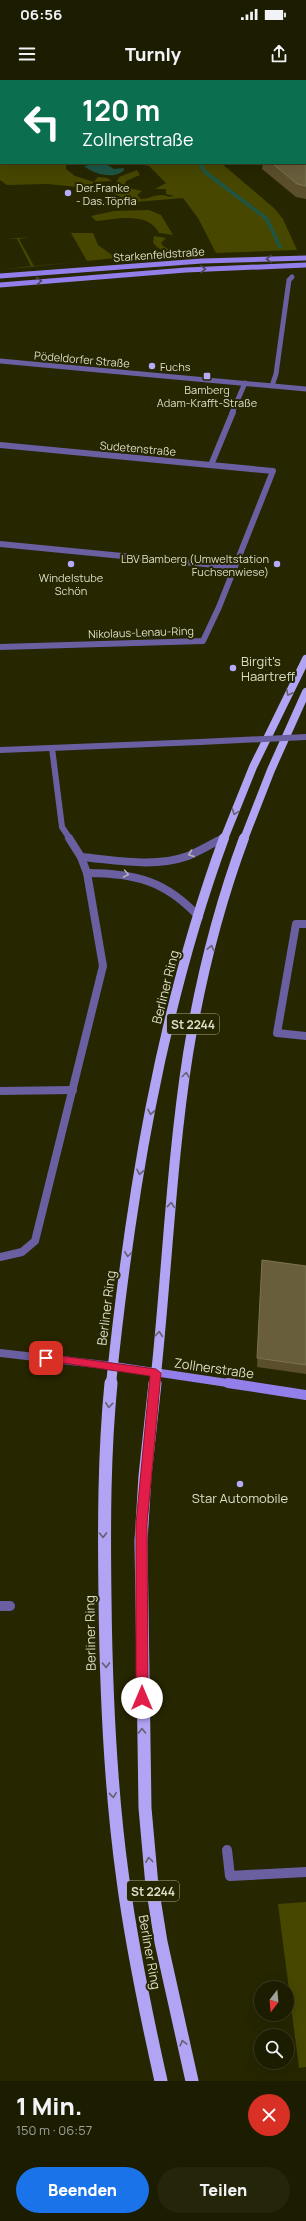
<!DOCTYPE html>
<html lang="de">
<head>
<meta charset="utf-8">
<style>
  body { margin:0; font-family:Manrope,sans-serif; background:#25250a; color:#f1f3f6; height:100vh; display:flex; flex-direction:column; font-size:15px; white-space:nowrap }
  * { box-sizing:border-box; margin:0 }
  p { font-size:13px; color:#a0a199 }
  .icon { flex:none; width:22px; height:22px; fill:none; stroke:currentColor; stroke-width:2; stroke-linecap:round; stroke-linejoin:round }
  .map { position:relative; height:2001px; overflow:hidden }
  .drawer { display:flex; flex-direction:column; background:#1c1c00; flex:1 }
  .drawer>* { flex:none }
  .hud { position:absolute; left:0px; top:0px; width:306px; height:84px; box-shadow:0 4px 16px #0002,0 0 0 1px #3a3a22; background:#0b6e4f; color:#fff; overflow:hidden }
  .needle { width:26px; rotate:196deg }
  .controls { position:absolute; left:254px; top:1901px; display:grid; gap:8px }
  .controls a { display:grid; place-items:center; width:40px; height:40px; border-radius:50%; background:#1c1c00; box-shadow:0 4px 16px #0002,0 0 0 1px #3a3a22; font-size:20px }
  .pin { position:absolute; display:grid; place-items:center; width:34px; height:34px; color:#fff; margin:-17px; border-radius:8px; box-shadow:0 2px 6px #0006 }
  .me { position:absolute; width:44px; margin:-22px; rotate:0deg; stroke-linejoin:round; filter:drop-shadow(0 0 3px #0008) }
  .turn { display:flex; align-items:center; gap:14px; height:84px; padding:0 16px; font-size:18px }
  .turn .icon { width:52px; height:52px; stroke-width:2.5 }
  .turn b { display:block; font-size:28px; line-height:34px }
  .round { display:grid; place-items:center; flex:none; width:42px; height:42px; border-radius:21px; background:#25250a }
  .summary { display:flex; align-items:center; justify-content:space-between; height:68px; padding:0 16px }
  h1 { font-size:24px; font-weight:800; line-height:30px }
  .button { display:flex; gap:8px; margin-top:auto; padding:8px 16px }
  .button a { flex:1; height:46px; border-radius:24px; background:#1a73e8; color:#fff; font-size:16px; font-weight:800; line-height:46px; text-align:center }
  .button a+a { background:#25250a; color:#f1f3f6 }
  .status { display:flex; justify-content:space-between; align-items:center; height:28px; padding:0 20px; background:#1c1c00; direction:ltr }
  .status svg { height:11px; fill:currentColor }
  header { display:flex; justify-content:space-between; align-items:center; height:52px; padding:0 16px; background:#1c1c00; font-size:18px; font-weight:800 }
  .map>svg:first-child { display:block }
</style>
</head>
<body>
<div class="status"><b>06:56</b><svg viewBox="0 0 49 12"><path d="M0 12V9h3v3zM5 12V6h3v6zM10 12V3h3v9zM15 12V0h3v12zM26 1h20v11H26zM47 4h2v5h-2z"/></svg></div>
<header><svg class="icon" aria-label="menu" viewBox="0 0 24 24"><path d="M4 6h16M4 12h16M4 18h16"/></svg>Turnly<svg class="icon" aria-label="share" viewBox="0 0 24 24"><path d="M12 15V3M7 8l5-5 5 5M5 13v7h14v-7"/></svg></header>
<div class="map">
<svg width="306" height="2001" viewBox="0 0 306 2001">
  <rect width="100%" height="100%" fill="#262600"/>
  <!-- green -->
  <g fill="#474700">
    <polygon points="0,57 1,83 66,83 66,89 75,96 94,102 98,97 107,98 112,101 94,102 88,108 47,104 7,105 0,100"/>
    <path d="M 131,83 L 221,83 L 275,129 L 283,139 L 297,170 L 216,173 L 198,138 L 183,118 L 124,123 L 125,119 L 113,113 L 128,108 L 142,111 L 137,115 L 141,119 C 149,119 153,115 161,115 C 166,115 169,118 174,116 L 166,114 L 166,109 L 155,109 L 166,103 L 149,86 Z"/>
    <polygon points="137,90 140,95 126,101 125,104 126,106 116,104 119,97"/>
    <path d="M 149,130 L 161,135 L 173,155 L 159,153 C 148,131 116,139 96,141 L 91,136 L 114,131 Z"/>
    <polygon points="71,153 93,153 98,165 116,178 0,190 31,186 17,159 7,159 29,157 19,159 34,186 87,181"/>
    <path d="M 154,156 L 166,158 L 161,163 C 166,173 184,169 192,175 C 181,176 158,173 153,162 Z"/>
    <polygon points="306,1822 306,1987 299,1988 278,1824"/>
  </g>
  <!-- water -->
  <path fill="#1d5645" d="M 104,83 L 114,89 L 124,88 L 124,90 C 115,100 93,94 84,86 Z"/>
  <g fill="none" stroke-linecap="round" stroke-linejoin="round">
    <!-- stream -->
    <polyline stroke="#1d5645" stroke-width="3.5" points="199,83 205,92 267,139 280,167"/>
    <!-- street-far3 -->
    <g stroke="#6a5fa1" stroke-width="5">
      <polyline points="295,0 306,1"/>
      <polyline points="0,281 306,309"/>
      <polyline points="272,306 276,294 289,200 292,197"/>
      <polyline points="232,333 245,303"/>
    </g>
    <!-- street-far2 -->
    <g stroke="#6a5fa1" stroke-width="6">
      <polyline points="0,365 273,391 219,527 203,561 0,567"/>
      <polyline points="211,385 233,332"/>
      <polyline points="0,464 235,487"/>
      <polyline points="52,668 62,747 70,759"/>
      <polyline points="0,670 200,662"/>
      <polyline points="221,759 226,757"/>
    </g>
    <!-- street-far1 -->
    <g stroke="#6a5fa1" stroke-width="8">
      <path d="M 81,777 C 116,780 154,788 188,776 C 200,771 212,764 223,758"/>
      <path d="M 87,793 C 135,793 166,801 199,837"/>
      <polyline points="306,844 296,844 277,953 306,956"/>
      <polyline points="0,1011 73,1010"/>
      <polyline points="0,1177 22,1172 35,1161 103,886 87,793 81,777 69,758"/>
      <polyline points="0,1273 114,1286"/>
    </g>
    <!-- street -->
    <g stroke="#6a5fa1" stroke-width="10">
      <polyline points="0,1526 10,1526"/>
      <polyline points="227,1770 230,1796 306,1792"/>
    </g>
    <!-- secondary-far2 -->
    <g stroke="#937fe9" stroke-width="5">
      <polyline points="0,196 202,181 306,178"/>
      <polyline points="0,205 186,190 306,185"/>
    </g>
    <!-- secondary-far1 -->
    <polyline stroke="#937fe9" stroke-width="8" points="114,1286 234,1304"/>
    <!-- secondary -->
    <polyline stroke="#937fe9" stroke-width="10" points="228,1303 306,1315"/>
    <!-- primary-far2 -->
    <g stroke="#b1a4f5" stroke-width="8">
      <polyline points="224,759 253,687 306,579"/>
      <polyline points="244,759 271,690 306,612"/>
    </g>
    <!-- primary-far1 -->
    <g stroke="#b1a4f5" stroke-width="10">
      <path d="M 111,1304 C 130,1120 160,932 224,758"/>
      <path d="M 155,1304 C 167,1194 171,1083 188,974 C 200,901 218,828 244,758"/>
    </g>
    <!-- primary -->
    <g stroke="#b1a4f5" stroke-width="13">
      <path d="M 111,1303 C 104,1375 104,1446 105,1518 C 106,1612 110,1707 123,1800 C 132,1868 146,1934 161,2001"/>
      <polyline points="155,1303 145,1396 141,1461 145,1728 152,1806 161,1862 192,2001"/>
    </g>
    <!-- street-bridge -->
    <polyline stroke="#6a5fa1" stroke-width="6" points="200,662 306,657"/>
  </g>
  <!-- wall -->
  <g fill="#5b4f2b">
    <polygon points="263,83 304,83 306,85 306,119 296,117 262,89"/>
    <polygon points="262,1180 306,1186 306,1294 257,1287"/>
  </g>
  <!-- building -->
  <g fill="#695e3c" stroke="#7b7252">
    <polygon points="272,83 304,83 306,85 306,106 297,104"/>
    <polygon points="262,1180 306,1186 306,1285 257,1278"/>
  </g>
  <!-- one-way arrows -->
  <defs><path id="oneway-chevron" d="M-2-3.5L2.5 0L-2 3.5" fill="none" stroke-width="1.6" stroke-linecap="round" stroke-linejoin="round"/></defs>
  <g stroke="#4c4552">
    <use href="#oneway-chevron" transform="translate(269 179) rotate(179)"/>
    <use href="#oneway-chevron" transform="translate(203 189) rotate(-3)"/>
    <use href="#oneway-chevron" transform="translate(39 201) rotate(-5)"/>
  </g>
  <g stroke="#655f6e">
    <use href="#oneway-chevron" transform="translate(289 613) rotate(117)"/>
    <use href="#oneway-chevron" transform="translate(235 732) rotate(110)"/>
    <use href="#oneway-chevron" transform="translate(211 868) rotate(-76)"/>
    <use href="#oneway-chevron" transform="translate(186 995) rotate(-82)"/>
    <use href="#oneway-chevron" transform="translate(151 1032) rotate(100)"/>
    <use href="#oneway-chevron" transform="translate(140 1092) rotate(100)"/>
    <use href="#oneway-chevron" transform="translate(171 1125) rotate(-84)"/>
    <use href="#oneway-chevron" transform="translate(128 1174) rotate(97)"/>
    <use href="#oneway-chevron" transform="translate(159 1254) rotate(-85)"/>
    <use href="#oneway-chevron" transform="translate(109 1325) rotate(96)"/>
    <use href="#oneway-chevron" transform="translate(103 1455) rotate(89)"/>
    <use href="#oneway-chevron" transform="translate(106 1585) rotate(89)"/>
    <use href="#oneway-chevron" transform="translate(142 1651) rotate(-91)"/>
    <use href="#oneway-chevron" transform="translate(113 1715) rotate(84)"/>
    <use href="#oneway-chevron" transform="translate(149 1780) rotate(-97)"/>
    <use href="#oneway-chevron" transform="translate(183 1963) rotate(-104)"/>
  </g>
  <g stroke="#b5b2bc">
    <use href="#oneway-chevron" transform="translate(191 774) rotate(160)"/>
    <use href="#oneway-chevron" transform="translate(126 794) rotate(10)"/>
  </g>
  <!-- route -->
  <polygon fill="#e11d48" stroke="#92132f" points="46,1274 156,1289 161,1293 147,1444 148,1618 142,1622 136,1618 136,1444 150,1296 43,1280 41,1278"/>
  <!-- markers -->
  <g fill="#b6abf8" stroke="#262600" stroke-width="1.5">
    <circle cx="68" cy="113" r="4"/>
    <circle cx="152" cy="286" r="4"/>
    <rect x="203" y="292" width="8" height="8" rx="2"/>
    <circle cx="71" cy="484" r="4"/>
    <circle cx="277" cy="484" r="4"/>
    <circle cx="233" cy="588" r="4"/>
    <circle cx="240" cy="1404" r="4"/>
  </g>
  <g text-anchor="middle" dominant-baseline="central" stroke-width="4" stroke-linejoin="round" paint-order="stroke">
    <!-- far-poi labels -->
    <g font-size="11" fill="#dedfca" stroke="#262600" text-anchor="start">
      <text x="76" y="107">Der.Franke<tspan x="76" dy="13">- Das.Töpfla</tspan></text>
      <text x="160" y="286">Fuchs</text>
      <text x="207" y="309" text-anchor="middle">Bamberg<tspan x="207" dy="13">Adam-Krafft-Straße</tspan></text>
      <text x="269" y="478" text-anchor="end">LBV Bamberg (Umweltstation<tspan x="269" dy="13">Fuchsenwiese)</tspan></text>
      <text x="71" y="497" text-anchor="middle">Windelstube<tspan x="71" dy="13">Schön</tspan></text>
    </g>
    <!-- far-street labels -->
    <g font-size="11" fill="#dedfca" stroke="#262600">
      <text transform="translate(159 174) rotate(-4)">Starkenfeldstraße</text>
      <text transform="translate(82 279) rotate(5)">Pödeldorfer Straße</text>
      <text transform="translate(138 368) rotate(5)">Sudetenstraße</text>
      <text transform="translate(141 552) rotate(-2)">Nikolaus-Lenau-Ring</text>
    </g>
    <!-- shield labels -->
    <g fill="#262600" stroke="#a7a88d" stroke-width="1">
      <rect x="167" y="934" width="52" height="20" rx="3"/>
      <rect x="127" y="1801" width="52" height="20" rx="3"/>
    </g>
    <g font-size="12" font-weight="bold" fill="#dedfca">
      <text x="193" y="944">St 2244</text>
      <text x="153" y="1811">St 2244</text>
    </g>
    <!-- poi labels -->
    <g font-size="13" fill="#dedfca" stroke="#262600" text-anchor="start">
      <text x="241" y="581">Birgit's<tspan x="241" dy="15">Haartreff</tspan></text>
      <text x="240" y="1418" text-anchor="middle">Star Automobile</text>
    </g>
    <!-- street labels -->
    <g font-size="13" fill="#dedfca" stroke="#262600">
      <text transform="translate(165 907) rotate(-76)">Berliner Ring</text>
      <text transform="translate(106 1228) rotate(-83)">Berliner Ring</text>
      <text transform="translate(214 1288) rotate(8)">Zollnerstraße</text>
      <text transform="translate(90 1553) rotate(-91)">Berliner Ring</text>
      <text transform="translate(150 1872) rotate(80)">Berliner Ring</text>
    </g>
  </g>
</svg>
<div class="controls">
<a><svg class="needle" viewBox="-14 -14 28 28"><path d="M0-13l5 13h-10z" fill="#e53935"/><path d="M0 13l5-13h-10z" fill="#a0a199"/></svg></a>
<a><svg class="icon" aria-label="search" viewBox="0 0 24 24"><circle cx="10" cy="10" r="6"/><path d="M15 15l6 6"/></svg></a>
</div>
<div class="pin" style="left:46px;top:1278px;background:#d93025"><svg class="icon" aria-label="arrive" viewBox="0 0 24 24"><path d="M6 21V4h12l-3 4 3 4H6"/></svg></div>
<svg class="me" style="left:142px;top:1618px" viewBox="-20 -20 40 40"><circle r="19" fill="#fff"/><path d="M0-13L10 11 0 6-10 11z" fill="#e11d48"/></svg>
<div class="hud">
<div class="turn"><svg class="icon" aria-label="left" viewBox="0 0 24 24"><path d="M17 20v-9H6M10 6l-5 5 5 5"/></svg><div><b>120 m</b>Zollnerstraße</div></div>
</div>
</div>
<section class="drawer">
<div class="summary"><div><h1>1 Min.</h1><p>150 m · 06:57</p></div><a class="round" style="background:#d93025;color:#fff"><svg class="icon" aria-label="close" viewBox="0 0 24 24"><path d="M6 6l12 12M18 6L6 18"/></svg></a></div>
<div class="button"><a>Beenden</a><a>Teilen</a></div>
</section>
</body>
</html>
